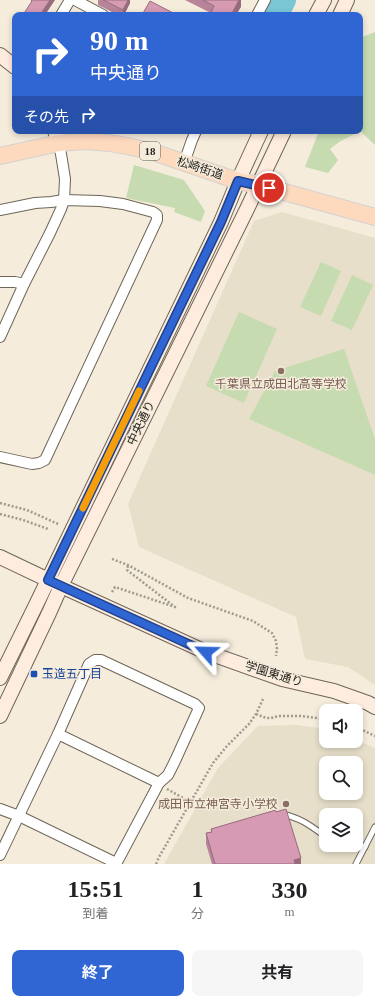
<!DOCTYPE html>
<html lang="ja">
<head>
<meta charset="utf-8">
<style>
  body { margin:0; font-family:"Times New Roman","Noto Sans JP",serif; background:#f6f6f6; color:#202124; height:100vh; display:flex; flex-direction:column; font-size:15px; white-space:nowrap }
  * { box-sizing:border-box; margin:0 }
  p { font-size:13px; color:#757577 }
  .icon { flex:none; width:22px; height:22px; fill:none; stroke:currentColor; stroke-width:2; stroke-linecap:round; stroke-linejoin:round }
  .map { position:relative; height:864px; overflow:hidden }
  .sheet { display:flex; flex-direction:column; background:#fff; flex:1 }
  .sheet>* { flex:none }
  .hud { position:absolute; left:12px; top:12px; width:351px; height:122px; border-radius:8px; box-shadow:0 2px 6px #0003; background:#3065d4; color:#fff; overflow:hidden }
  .buttons { position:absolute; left:319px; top:704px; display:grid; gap:8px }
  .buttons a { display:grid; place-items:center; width:44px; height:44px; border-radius:8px; background:#fff; box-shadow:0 2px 6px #0003; font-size:20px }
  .pin { position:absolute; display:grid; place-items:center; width:34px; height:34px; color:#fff; margin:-17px; border:2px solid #fff; border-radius:50%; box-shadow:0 1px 4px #0007 }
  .me { position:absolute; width:44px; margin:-22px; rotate:295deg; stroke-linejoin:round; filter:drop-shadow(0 0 3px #0008) }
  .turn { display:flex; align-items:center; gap:14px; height:84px; padding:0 12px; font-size:18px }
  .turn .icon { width:52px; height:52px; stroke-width:2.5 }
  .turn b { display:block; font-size:28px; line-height:34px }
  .then { display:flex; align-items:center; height:38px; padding:0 12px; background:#0003; gap:8px; font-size:15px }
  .eta { display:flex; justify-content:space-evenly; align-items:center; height:68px; text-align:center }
  .eta b { font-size:24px; font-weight:700; line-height:28px }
  .action { display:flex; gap:8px; margin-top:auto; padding:8px 12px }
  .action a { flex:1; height:46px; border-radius:8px; background:#3065d4; color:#fff; font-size:16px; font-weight:700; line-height:46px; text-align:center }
  .action a+a { background:#f6f6f6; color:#202124 }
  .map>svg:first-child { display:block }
</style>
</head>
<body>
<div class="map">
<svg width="375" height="864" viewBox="0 0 375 864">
  <rect width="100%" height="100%" fill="#f5ecdc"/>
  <!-- education -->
  <g fill="#e7dfc9" fill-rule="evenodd">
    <polygon points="282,212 375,238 375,685 348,667 305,659 296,617 139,547 128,504 254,221"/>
    <path d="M 296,725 L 326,729 L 326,741 L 356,741 L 356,740 L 375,748 L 375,864 L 164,864 L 218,768 L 258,726 ZM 326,763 L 356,763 L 356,793 L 326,793 ZM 326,815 L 356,815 L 356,845 L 326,845 Z"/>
  </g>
  <!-- green -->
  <g fill="#c6dbb0">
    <polygon points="375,32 375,145 360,131 339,142 330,149 338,160 328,173 305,167 319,131 360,131 360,38"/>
    <polygon points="134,165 184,180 205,211 201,222 174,212 175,208 126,198"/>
    <polygon points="321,262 341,271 321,316 300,307"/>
    <polygon points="352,275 373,285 352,330 331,321"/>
    <polygon points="239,312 277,329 244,403 206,386"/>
    <polygon points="344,349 375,439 375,475 249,419 275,371"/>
  </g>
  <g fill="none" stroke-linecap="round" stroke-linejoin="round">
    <!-- river -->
    <polyline stroke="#7bc6d5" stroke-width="24" points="276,15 284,0"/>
    <defs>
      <g id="lane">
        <path d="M 282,814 C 301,818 311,826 326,837"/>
        <polyline points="353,845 365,847"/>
        <polyline points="356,864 375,827"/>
      </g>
      <g id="street">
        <polyline points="75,0 103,15"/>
        <polyline points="61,15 70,0"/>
        <polyline points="257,15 265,0"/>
        <polyline points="184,163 192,140 196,131"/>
        <polyline points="0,210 35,203 51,202 64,200 100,201 123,204 153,212 157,215 157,220 45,460 39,463 32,464 0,457"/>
        <polyline points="0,282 15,282 24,284"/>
        <polyline points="0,337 24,284 50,233 61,209 64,200 65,179 62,160 59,143"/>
        <polyline points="58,734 159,783"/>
        <polyline points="0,809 19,816 116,863"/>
        <polyline points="0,855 58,734 89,664 95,660 101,660 195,704 199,708 175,761 168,775 159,783 116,864"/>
      </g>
      <g id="secondary">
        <polyline points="316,15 324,0"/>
        <polyline points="340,15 347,0"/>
        <polyline points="0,55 15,67"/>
        <polyline points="55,131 59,143"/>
        <polyline points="0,557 61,586 206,652 282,679 334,691 368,703 375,707"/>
        <polyline points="0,678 35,607 221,222 238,181 261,131"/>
        <polyline points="0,716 49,613 61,586 247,209 284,131"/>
      </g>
      <polyline id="primary" points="0,156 59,143 85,141 110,143 127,146 150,151 238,181 259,185 375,217"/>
    </defs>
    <!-- lane casing -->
    <use href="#lane" stroke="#6d6657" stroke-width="7"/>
    <!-- street casing -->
    <use href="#street" stroke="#6d6657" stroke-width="12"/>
    <!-- secondary casing -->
    <use href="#secondary" stroke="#6d6657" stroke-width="16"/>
    <!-- primary casing -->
    <use href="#primary" stroke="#d3d2d1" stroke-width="18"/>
    <!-- path -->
    <g stroke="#a19a8e" stroke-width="2.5" stroke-dasharray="2 2" stroke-linecap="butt">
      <polyline points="0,503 27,510 58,524"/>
      <polyline points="0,514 23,520 48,529"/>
      <polyline points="112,559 128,565 188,598 253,621 264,628 272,633 276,641 277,649 276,656"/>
      <polyline points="112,592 115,587 175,607 127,570 128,565"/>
      <polyline points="256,714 266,718 271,718 279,716 300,716 326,719"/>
      <polyline points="356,727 375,736"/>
      <polyline points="167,789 190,802"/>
      <polyline points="156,864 159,857 213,763 227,746 249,724 256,714 263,699"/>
    </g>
    <!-- lane -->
    <use href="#lane" stroke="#fff" stroke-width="5"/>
    <!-- street -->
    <use href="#street" stroke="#fff" stroke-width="10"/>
    <!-- secondary -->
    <use href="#secondary" stroke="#feecde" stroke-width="14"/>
    <!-- primary -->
    <use href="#primary" stroke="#fdd9be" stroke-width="16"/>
  </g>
  <!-- wall -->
  <g fill="#b8849a">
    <polygon points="98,0 130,0 130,3 124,15 118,15 98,5"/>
    <polygon points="185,0 241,0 241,7 211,13"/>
    <polygon points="15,26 15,37 13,36 13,29"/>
    <polygon points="276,812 301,864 212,864 206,844 206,833 211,832 211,829"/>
  </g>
  <!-- shaded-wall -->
  <g fill="#966c7d">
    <polygon points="50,0 55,0 45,15 40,15"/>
    <polygon points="128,0 130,0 130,3 124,15 123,15 123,10"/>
    <polygon points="239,0 241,0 241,7 236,15 231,15"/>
    <polygon points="301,858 301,864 294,864 294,860"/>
  </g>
  <!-- building -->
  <g fill="#d69ab3" stroke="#966c7d">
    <polygon points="31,0 50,0 40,15 23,15 32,1"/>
    <polygon points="103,0 128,0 123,10"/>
    <polygon points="203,0 239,0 231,15 210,15 214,6"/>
    <polygon points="150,1 177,15 142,15"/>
    <polygon points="286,809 301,858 294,860 295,864 215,864 206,833 212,832 211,829 276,810 276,812"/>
  </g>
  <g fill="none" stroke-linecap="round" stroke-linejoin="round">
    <defs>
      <polyline id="route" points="206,652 48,580 221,222 238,181 269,188"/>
    </defs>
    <!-- route casing -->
    <use href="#route" stroke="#1f428a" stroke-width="10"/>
    <!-- route -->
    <use href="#route" stroke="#3065d4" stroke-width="7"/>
    <!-- slow -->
    <polyline stroke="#f59e0b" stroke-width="7" points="83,508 139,391"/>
  </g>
  <!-- markers -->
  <g fill="#8d6e63" stroke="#f5ecdc" stroke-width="1.5">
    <circle cx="281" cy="371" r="4"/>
    <circle cx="286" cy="804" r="4"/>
  </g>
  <rect fill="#1a4fb4" stroke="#f5ecdc" stroke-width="1.5" x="30" y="670" width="8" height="8" rx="2"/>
  <g text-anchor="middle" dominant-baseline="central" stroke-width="3" stroke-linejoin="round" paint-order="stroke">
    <!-- shield labels -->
    <rect fill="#f5ecdc" stroke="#615c54" stroke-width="1" x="140" y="142" width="20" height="18" rx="3"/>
    <g font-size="11" font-weight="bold" fill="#221f19">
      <text x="150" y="151">18</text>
    </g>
    <!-- street labels -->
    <g font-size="12" fill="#221f19" stroke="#f5ecdc">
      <text transform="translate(200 168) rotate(18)">松崎街道</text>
      <text transform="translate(141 423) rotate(-64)">中央通り</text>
      <text transform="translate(274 674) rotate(17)">学園東通り</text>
    </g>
    <!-- education labels -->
    <g font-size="12" fill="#785e54" stroke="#f5ecdc">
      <text x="281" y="384">千葉県立成田北高等学校</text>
      <text x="278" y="804" text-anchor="end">成田市立神宮寺小学校</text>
    </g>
    <!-- transit labels -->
    <g font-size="12" fill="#164399" stroke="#f5ecdc" text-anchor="start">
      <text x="42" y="674">玉造五丁目</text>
    </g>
  </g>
</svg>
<div class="buttons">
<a><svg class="icon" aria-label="sound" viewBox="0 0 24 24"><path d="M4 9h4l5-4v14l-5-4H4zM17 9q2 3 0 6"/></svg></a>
<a><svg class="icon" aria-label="search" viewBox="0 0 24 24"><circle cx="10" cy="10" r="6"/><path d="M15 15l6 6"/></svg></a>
<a><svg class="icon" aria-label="layers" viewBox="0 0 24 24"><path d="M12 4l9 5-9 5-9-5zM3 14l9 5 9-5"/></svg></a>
</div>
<div class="pin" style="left:269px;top:188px;background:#d93025"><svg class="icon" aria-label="arrive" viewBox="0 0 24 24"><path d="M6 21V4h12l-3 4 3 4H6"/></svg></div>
<svg class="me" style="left:206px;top:652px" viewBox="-20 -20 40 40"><path d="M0-17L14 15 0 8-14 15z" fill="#3065d4" stroke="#fff" stroke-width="4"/></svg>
<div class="hud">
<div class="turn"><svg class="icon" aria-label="right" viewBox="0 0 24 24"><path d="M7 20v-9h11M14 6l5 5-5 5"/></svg><div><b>90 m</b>中央通り</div></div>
<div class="then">その先<svg class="icon" aria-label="right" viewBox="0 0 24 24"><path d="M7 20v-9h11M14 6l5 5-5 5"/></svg></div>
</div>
</div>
<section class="sheet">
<div class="eta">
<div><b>15:51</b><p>到着</p></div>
<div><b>1</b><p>分</p></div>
<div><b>330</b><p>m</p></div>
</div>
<div class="action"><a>終了</a><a>共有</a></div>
</section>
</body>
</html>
